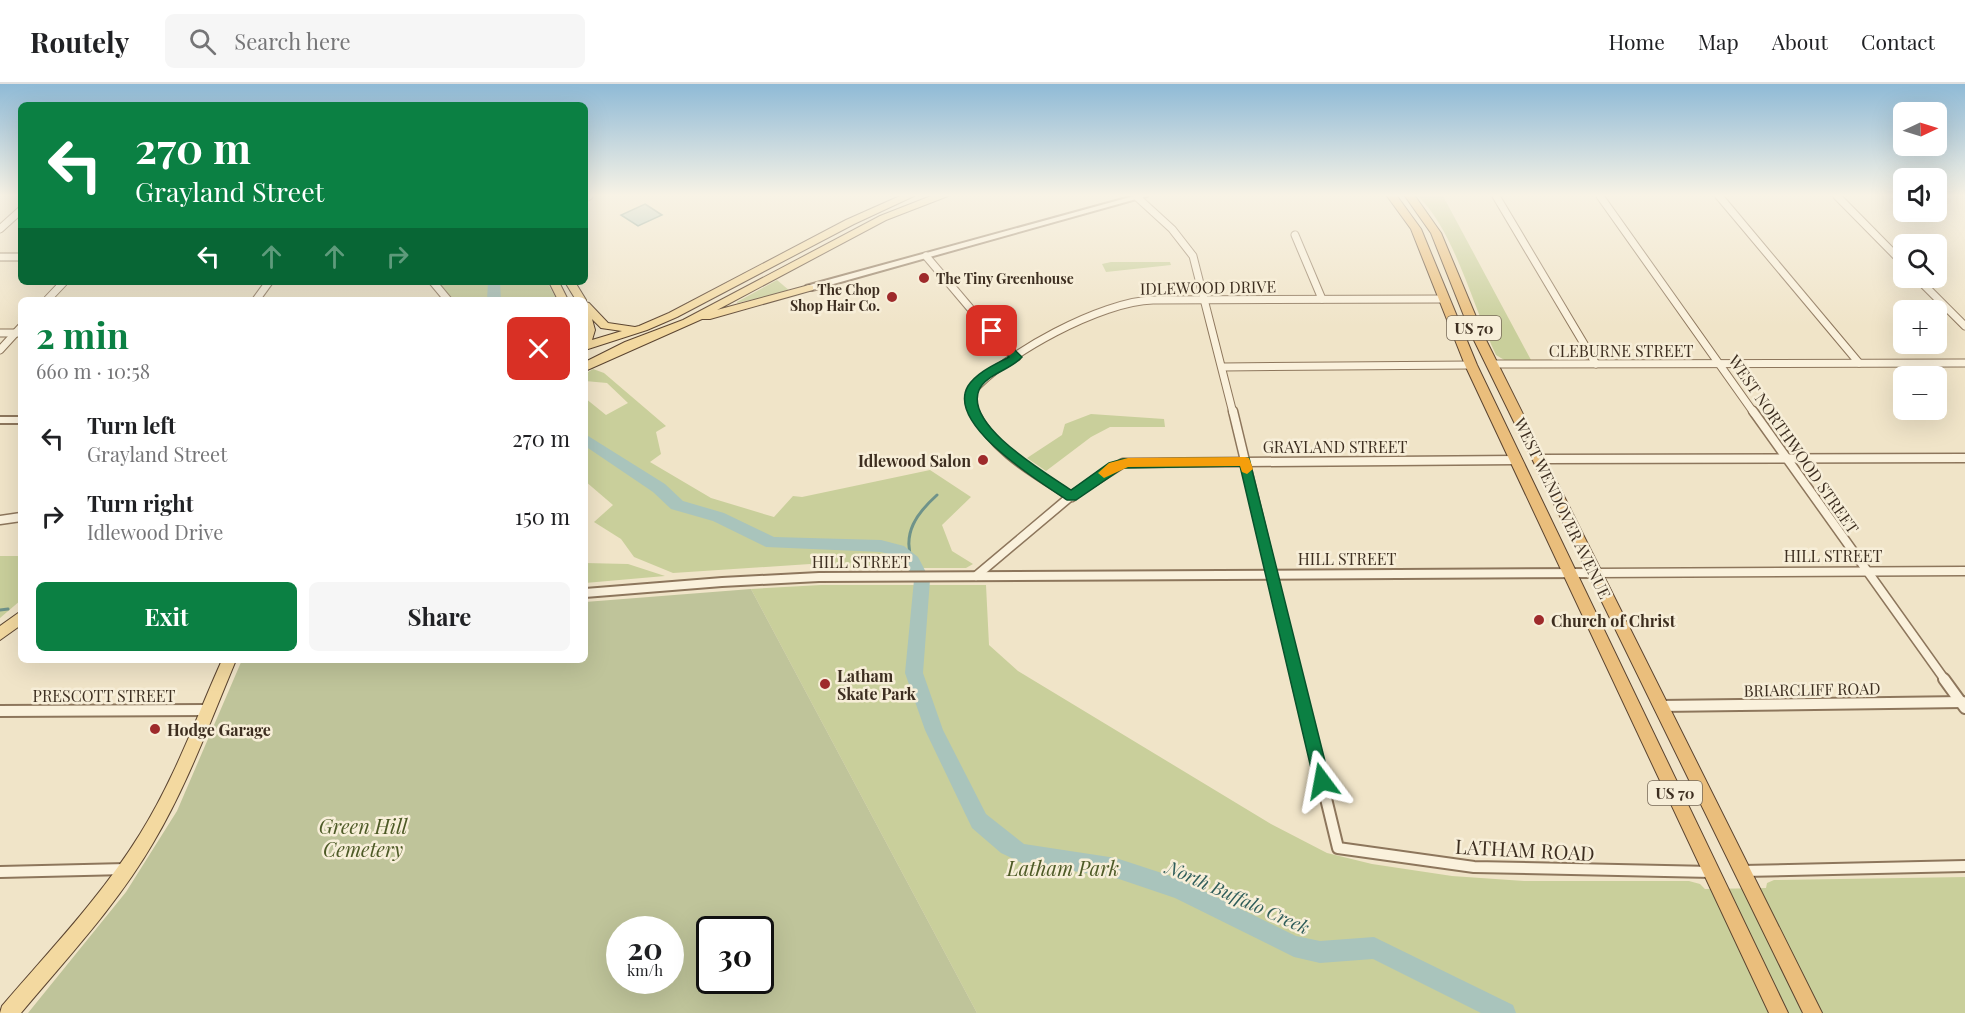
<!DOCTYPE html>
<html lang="en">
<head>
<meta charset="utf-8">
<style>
  body { margin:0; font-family:"Playfair Display",serif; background:#f6f6f6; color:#202124; height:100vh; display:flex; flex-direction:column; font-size:22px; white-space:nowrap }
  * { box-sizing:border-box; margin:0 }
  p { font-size:20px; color:#757577 }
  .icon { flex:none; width:33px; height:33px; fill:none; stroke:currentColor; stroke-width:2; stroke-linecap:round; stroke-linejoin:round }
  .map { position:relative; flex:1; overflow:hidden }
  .sheet { position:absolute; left:18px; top:213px; width:570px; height:366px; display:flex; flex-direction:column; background:#fff; border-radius:9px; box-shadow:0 6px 24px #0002 }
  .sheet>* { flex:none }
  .guide { position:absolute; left:18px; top:18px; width:570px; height:183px; border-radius:9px; box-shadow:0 6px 24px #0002; background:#0b8043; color:#fff; overflow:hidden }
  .needle { width:39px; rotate:86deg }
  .buttons { position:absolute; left:1893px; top:18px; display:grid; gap:12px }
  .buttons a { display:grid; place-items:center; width:54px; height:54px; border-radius:9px; background:#fff; box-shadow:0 6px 24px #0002; font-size:30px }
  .speed { position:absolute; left:606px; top:832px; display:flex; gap:12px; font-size:30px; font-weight:700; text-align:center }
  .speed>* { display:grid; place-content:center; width:78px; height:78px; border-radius:50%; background:#fff; box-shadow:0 6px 24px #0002; line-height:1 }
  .speed small { font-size:15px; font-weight:400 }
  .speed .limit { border:3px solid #111; border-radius:9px; background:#fff; color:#111 }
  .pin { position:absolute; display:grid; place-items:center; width:51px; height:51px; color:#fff; margin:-26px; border-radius:12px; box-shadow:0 3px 9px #0006 }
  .me { position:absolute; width:66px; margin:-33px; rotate:347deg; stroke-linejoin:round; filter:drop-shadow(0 0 4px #0008) }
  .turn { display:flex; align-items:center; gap:21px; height:126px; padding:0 18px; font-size:27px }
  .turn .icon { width:78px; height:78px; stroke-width:2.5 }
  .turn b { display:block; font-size:42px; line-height:51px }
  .lanes { display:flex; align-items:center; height:57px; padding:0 18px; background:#0003; justify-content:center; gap:30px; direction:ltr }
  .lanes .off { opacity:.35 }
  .round { display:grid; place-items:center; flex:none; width:63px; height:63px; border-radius:9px; background:#f6f6f6 }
  .head { display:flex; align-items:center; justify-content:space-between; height:102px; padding:0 18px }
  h1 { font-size:36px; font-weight:700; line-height:45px; color:#0b8043 }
  .action { display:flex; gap:12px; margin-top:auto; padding:12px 18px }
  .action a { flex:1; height:69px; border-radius:9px; background:#0b8043; color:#fff; font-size:24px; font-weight:700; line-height:69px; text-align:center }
  .action a+a { background:#f6f6f6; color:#202124 }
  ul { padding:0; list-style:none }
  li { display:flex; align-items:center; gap:18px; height:78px; padding:0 18px }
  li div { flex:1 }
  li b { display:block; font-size:22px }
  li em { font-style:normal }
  header { display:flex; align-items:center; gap:36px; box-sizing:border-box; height:84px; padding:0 30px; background:#fff; border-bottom:2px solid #e0e0e0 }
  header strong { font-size:28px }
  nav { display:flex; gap:33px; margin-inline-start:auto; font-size:21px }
  .search { width:420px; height:54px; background:#f6f6f6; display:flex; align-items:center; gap:15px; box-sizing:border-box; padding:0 21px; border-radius:9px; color:#757577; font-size:22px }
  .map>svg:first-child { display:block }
</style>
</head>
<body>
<header>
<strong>Routely</strong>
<div class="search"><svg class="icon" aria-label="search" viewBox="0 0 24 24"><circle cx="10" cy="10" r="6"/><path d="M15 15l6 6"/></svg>Search here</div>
<nav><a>Home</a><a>Map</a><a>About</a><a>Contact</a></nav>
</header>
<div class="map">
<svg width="1965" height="929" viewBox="0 0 1965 929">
  <rect width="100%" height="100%" fill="#f0e4c8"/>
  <!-- green -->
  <g fill="#c9cf9b">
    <path d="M 1418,112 L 1443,112 L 1531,276 L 1506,277 L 1496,271 C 1473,223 1455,148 1418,112 Z"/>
    <polygon points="1111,178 1170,178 1171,181 1106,188 1102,180"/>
    <polygon points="777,196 790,207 737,219 737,218"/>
    <polygon points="437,198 547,198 557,216 450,216"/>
    <polygon points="593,285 604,289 666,342 656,348 661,370 650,378 711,414 774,433 793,412 802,413 930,386 971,413 942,441 952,467 973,480 966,484 821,484 810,480 673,489 634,473 621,455 594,438 613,421 585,397 585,314 606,331 628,319 607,299 585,297 585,290"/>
    <polygon points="1091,330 1164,335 1165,343 1110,343 1091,353 1046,387 1027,374 1062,351 1065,340"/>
    <polygon points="0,472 21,472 21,516 0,534"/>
    <polygon points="585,479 628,480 665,492 585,499"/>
    <polygon points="821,501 986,501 989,561 1018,587 1271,740 1327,769 1372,780 1452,792 1524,797 1689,797 1700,800 1705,805 1766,804 1767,799 1774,796 1965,793 1965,929 977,929 751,505"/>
  </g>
  <!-- cemetery -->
  <path fill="#bfc49a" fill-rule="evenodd" d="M 751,505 L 977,929 L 28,929 L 126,808 L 177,727 L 242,576 L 585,576 L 585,518 ZM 620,846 L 670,846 L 670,897 L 620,897 ZM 710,846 L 760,846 L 760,897 L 710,897 Z"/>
  <!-- water -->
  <polygon fill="#a9c4bc" stroke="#6f938a" stroke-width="1.5" points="645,120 662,131 638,142 621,131"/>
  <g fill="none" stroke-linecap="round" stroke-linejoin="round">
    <!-- stream -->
    <g stroke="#6f938a" stroke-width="3">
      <path d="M 912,477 C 902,449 917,429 937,411"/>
      <polyline points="0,526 8,525"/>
    </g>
    <!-- river -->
    <g fill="#a9c4bc" fill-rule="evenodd">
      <polygon points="488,198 500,198 501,216 487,216"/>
      <polygon points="585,350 665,400 683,417 724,429 774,453 881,456 904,462 918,473 930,496 923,589 943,646 986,730 1024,760 1116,774 1180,795 1296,852 1320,857 1374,853 1513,921 1516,929 1481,929 1373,875 1320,879 1294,873 1175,814 1116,794 1022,779 1001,769 972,744 925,646 905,589 914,496 906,481 893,471 881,468 766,463 713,437 671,425 653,408 585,362"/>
    </g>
    <defs>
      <g id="minor-far2">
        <polyline points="1496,112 1596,280"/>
        <polyline points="1600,112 1754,329"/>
        <polyline points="1719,112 1859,279"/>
        <polyline points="1837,112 1904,180"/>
        <polyline points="585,114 589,112"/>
        <polyline points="1138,114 1172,145 1193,172 1233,329"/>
        <polyline points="0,145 21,126"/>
        <polyline points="1295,151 1322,215"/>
        <polyline points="926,172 970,224 1017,273"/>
        <polyline points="0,173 21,173"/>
        <polyline points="1917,194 1965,242"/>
        <polyline points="433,198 448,216"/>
        <polyline points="47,216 64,198"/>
        <polyline points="256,216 269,198"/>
        <polyline points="0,249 18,249"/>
        <polyline points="0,266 21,243"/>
        <polyline points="1492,280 1965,279"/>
        <polyline points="1223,283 1471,281"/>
        <path d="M 975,329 L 971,309 C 1004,270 1102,217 1153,216 L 1444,215"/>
      </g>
      <g id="minor-far1">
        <path d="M 974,327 C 994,368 1035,389 1072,413"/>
        <polyline points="1233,327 1298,596"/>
        <polyline points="1753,327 1945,596"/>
        <polyline points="1539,375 1965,374"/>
        <polyline points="0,436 21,433"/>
        <polyline points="1595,489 1965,487"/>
        <polyline points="976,492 1071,412 1123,379 1517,376"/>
      </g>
      <g id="minor">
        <polyline points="1297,595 1338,764 1474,783 1712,788"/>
        <polyline points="1944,595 1965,624"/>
        <polyline points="1660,622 1963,618"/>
        <polyline points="0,627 207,626"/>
        <polyline points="1743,787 1965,782"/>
        <polyline points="0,788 126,785"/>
      </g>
      <g id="tertiary">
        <polygon points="1134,112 1147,112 812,206 809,206 805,204 806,202"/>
        <rect x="0" y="333" width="21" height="6"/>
        <polygon points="1595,485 1599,486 1600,489 1599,492 1595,493 819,497 722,502 585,513 585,505 722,494 819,489"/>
      </g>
      <g id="primary">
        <path d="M 900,112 L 914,112 L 854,140 L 677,233 L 647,246 L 585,266 L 585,216 L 576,216 L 565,198 L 575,198 L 586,216 L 585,218 L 589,219 L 608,239 L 635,243 L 639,242 L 669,229 L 846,136 ZM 592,235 L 601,244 L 622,247 L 592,256 L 595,246 Z"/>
        <polygon points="931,112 948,112 886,136 717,226 809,201 813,202 813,206 710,235 702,235 585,287 585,278 625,258 683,236 880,132"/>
        <polygon points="549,198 559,198 568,216 558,216"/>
        <polygon points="21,527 21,541 0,556 0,542"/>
        <path d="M 222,576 L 236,576 C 210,638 187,702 153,759 C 117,821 67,874 21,929 L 0,929 L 2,922 C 50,866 101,813 140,750 C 174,696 196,634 222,576 Z"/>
      </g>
      <g id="trunk">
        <polygon points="1387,112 1397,112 1421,145 1477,281 1788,929 1769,929 1465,281 1411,145"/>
        <polygon points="1405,112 1415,112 1441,149 1484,252 1822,929 1803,929 1472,252 1431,149"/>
      </g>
    </defs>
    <!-- minor-far2 casing -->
    <use href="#minor-far2" stroke="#8d765c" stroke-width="9"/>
    <!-- minor-far1 casing -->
    <use href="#minor-far1" stroke="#8d765c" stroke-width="11"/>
    <!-- minor casing -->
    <use href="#minor" stroke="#8d765c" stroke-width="14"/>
    <!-- tertiary casing -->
    <use href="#tertiary" stroke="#8d765c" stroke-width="4"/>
    <!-- primary casing -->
    <use href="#primary" stroke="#5b4430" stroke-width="2"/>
    <!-- trunk casing -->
    <use href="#trunk" stroke="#5b4430" stroke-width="2"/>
    <!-- minor-far2 -->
    <use href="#minor-far2" stroke="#faf1dc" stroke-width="7"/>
    <!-- minor-far1 -->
    <use href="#minor-far1" stroke="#faf1dc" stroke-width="8"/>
    <!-- minor -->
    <use href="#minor" stroke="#faf1dc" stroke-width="10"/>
    <!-- tertiary -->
    <use href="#tertiary" fill="#faf1dc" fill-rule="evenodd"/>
    <!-- primary -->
    <use href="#primary" fill="#f3d9a0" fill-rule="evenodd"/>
    <!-- trunk -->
    <use href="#trunk" fill="#eabe7c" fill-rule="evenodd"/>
  </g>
  <!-- sky -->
  <linearGradient id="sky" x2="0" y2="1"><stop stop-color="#8fbad6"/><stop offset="0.46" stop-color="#f8f3e6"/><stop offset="1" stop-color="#f8f3e6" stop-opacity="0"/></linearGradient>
  <rect width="1965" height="242" fill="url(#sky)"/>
  <!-- route -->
  <path fill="#0b8043" stroke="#07532c" stroke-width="1.5" d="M 992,244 L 1022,273 C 1011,286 986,290 979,306 C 964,342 1048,390 1071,406 L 1109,379 L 1123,375 L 1249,374 L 1330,697 L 1328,702 L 1322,705 L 1316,702 L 1314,697 L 1240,382 L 1123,384 L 1076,416 L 1067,416 C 1042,399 945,341 968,302 C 977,288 996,280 1009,273 L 986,247 Z"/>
  <!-- slow -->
  <polygon fill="#f59e0b" points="1245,373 1249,374 1253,385 1247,390 1242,388 1240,382 1128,383 1104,394 1098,389 1109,379 1128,374"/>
  <!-- markers -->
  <g fill="#9e2a2b" stroke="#f7eed8" stroke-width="2">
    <circle cx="924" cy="194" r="6"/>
    <circle cx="892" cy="213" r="6"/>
    <circle cx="983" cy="376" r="6"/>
    <circle cx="1539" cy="536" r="6"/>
    <circle cx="825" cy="600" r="6"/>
    <circle cx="155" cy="645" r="6"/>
  </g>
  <g text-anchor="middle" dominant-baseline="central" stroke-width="5" stroke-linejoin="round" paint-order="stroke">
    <!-- far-poi labels -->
    <g font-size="14" font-weight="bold" fill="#3d2e20" stroke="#f7eed8" text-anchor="start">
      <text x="936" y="194">The Tiny Greenhouse</text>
      <text x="880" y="205" text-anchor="end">The Chop<tspan x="880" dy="16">Shop Hair Co.</tspan></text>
    </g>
    <!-- shield labels -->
    <g fill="#f7eed8" stroke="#756857" stroke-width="1.5">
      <rect x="1447" y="232" width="54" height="24" rx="4.5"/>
      <rect x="1648" y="697" width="54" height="24" rx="4.5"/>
    </g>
    <g font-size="15" font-weight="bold" fill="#3d2e20">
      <text x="1474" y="244">US 70</text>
      <text x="1675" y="709">US 70</text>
    </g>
    <!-- street labels -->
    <g font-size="16" fill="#3d2e20" stroke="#f7eed8">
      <text transform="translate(1208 203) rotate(-1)">IDLEWOOD DRIVE</text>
      <text x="1621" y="266">CLEBURNE STREET</text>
      <text transform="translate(1794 360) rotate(55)">WEST NORTHWOOD STREET</text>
      <text x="1335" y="362">GRAYLAND STREET</text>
      <text transform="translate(1563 424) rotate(64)">WEST WENDOVER AVENUE</text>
      <text x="1833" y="471">HILL STREET</text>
      <text x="1347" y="474">HILL STREET</text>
      <text x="861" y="477">HILL STREET</text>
      <text transform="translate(1812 605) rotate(-1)">BRIARCLIFF ROAD</text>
      <text x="104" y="611">PRESCOTT STREET</text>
    </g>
    <!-- poi labels -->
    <g font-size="16" font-weight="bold" fill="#3d2e20" stroke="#f7eed8" text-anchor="start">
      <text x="971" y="376" text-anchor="end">Idlewood Salon</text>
      <text x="1551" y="536">Church of Christ</text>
      <text x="837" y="591">Latham<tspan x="837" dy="18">Skate Park</tspan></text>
      <text x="167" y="645">Hodge Garage</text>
    </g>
    <!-- water labels -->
    <g font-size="18" font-style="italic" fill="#2f5d5a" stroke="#f7eed8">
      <text transform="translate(1238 813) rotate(24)">North Buffalo Creek</text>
    </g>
    <!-- near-park labels -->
    <g font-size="20" font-style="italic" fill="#4d5a26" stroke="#f7eed8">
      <text x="363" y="741">Green Hill<tspan x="363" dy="23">Cemetery</tspan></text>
      <text x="1063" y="783">Latham Park</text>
    </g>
    <!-- near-street labels -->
    <g font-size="20" fill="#3d2e20" stroke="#f7eed8">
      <text transform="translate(1525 765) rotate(3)">LATHAM ROAD</text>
    </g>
  </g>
</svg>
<div class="buttons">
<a><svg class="needle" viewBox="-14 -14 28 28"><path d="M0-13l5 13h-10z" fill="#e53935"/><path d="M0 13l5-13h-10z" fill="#757577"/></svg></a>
<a><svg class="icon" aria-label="sound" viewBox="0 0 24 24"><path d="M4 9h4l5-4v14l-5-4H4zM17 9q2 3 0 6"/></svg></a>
<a><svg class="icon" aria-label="search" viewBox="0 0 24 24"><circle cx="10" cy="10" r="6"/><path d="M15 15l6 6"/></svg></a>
<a>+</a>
<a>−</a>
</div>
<div class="speed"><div>20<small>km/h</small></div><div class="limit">30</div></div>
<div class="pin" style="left:992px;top:247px;background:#d93025"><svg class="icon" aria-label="arrive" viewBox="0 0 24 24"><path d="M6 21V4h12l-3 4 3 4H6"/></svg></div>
<svg class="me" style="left:1322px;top:697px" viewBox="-20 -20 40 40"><path d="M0-17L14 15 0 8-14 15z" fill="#0b8043" stroke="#fff" stroke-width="4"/></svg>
<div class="guide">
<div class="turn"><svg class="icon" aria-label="left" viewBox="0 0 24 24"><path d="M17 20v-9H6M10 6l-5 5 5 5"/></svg><div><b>270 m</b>Grayland Street</div></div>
<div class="lanes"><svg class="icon" aria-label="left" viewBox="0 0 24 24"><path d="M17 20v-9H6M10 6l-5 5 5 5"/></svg><svg class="icon off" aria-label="ahead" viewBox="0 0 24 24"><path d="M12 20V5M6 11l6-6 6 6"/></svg><svg class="icon off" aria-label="ahead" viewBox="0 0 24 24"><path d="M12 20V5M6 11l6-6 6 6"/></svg><svg class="icon off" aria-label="right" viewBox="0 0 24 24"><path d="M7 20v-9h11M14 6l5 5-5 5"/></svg></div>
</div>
<section class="sheet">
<div class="head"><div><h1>2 min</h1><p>660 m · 10:58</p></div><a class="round" style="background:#d93025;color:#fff"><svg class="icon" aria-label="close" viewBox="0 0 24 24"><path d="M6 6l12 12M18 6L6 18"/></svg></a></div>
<ul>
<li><svg class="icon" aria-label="left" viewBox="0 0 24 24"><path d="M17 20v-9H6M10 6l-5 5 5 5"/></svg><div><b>Turn left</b><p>Grayland Street</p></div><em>270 m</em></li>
<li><svg class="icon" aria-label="right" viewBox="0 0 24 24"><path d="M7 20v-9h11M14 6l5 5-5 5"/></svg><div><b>Turn right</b><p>Idlewood Drive</p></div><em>150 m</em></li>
</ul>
<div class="action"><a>Exit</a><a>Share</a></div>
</section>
</div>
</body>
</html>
